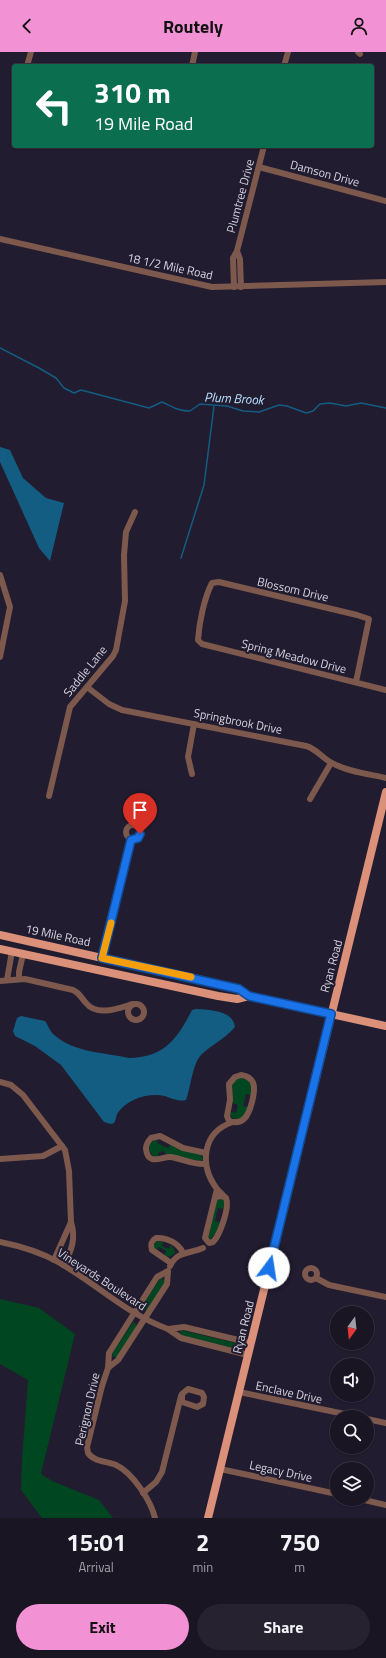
<!DOCTYPE html>
<html lang="en">
<head>
<meta charset="utf-8">
<style>
  body { margin:0; font-family:"Titillium Web",sans-serif; background:#262230; color:#f1f3f6; height:100vh; display:flex; flex-direction:column; font-size:15px; white-space:nowrap }
  * { box-sizing:border-box; margin:0 }
  p { font-size:13px; color:#9f9fa6 }
  .icon { flex:none; width:22px; height:22px; fill:none; stroke:currentColor; stroke-width:2; stroke-linecap:round; stroke-linejoin:round }
  .map { position:relative; height:1466px; overflow:hidden }
  .sheet { display:flex; flex-direction:column; background:#191523; flex:1 }
  .sheet>* { flex:none }
  .hud { position:absolute; left:12px; top:12px; width:362px; height:84px; border-radius:4px; box-shadow:0 1px 3px #0004,0 0 0 1px #373441; background:#0b6e4f; color:#fff; overflow:hidden }
  .needle { width:26px; rotate:195deg }
  .tools { position:absolute; left:330px; top:1254px; display:grid; gap:8px }
  .tools a { display:grid; place-items:center; width:44px; height:44px; border-radius:50%; background:#191523; box-shadow:0 1px 3px #0004,0 0 0 1px #373441; font-size:20px }
  .pin { position:absolute; display:grid; place-items:center; width:34px; height:34px; color:#fff; margin:-41px -17px; border-radius:50% 50% 50% 0; rotate:-45deg; box-shadow:0 0 4px #0007 }
  .pin .icon { rotate:45deg }
  .me { position:absolute; width:44px; margin:-22px; rotate:14deg; stroke-linejoin:round; filter:drop-shadow(0 0 3px #0008) }
  .turn { display:flex; align-items:center; gap:14px; height:84px; padding:0 16px; font-size:18px }
  .turn .icon { width:52px; height:52px; stroke-width:2.5 }
  .turn b { display:block; font-size:28px; line-height:34px }
  .eta { display:flex; justify-content:space-evenly; align-items:center; height:68px; text-align:center }
  .eta b { font-size:24px; font-weight:700; line-height:28px }
  .action { display:flex; gap:8px; margin-top:auto; padding:8px 16px }
  .action a { flex:1; height:46px; border-radius:24px; background:#f391d5; color:#111; font-size:16px; font-weight:700; line-height:46px; text-align:center }
  .action a+a { background:#262230; color:#f1f3f6 }
  header { display:flex; justify-content:space-between; align-items:center; height:52px; padding:0 16px; background:#f391d5; color:#111; font-size:18px; font-weight:700 }
  .map>svg:first-child { display:block }
</style>
</head>
<body>
<header><svg class="icon" aria-label="back" viewBox="0 0 24 24"><path d="M15 5l-7 7 7 7"/></svg>Routely<svg class="icon" aria-label="person" viewBox="0 0 24 24"><circle cx="12" cy="8" r="4"/><path d="M4 21q1-7 8-7t8 7"/></svg></header>
<div class="map">
<svg width="386" height="1466" viewBox="0 0 386 1466">
  <rect width="100%" height="100%" fill="#211c2f"/>
  <!-- green -->
  <g fill="#004621">
    <polygon points="240,1026 248,1028 252,1034 251,1043 246,1042 243,1054 249,1055 242,1066 234,1067 230,1063 231,1060 236,1061 238,1053 233,1051 232,1033 236,1027"/>
    <polygon points="158,1086 157,1091 168,1096 171,1092 181,1098 201,1103 203,1107 200,1109 173,1103 166,1103 164,1099 158,1101 159,1105 153,1104 149,1098 150,1091"/>
    <polygon points="219,1147 222,1147 225,1150 223,1157 218,1156 215,1169 220,1170 217,1179 210,1188 208,1186 217,1148"/>
    <path d="M 157,1189 L 163,1190 L 162,1194 L 169,1197 L 171,1193 L 174,1197 L 175,1201 C 172,1204 168,1206 164,1204 L 166,1199 L 159,1195 L 156,1199 L 154,1197 L 154,1193 Z"/>
    <polygon points="162,1226 165,1230 147,1258 143,1258 142,1254 160,1227"/>
    <polygon points="0,1247 39,1256 75,1282 41,1422 52,1429 99,1448 113,1466 42,1466 21,1438 22,1407 28,1328 0,1312"/>
    <polygon points="133,1270 136,1272 136,1275 117,1305 113,1305 112,1302"/>
    <polygon points="180,1278 240,1292 241,1295 238,1297 181,1283"/>
  </g>
  <!-- water -->
  <g fill="#135c82">
    <polygon points="0,395 10,398 23,426 46,446 64,451 50,509 39,496 0,410"/>
    <path d="M 196,957 C 209,958 233,958 235,975 C 225,987 211,993 201,1003 C 192,1013 191,1035 186,1048 C 179,1050 171,1046 165,1044 C 149,1040 126,1047 117,1062 C 116,1065 116,1068 114,1071 L 111,1072 L 104,1070 L 61,1013 L 35,994 L 15,984 L 13,979 L 17,966 L 21,964 L 45,969 C 48,973 50,979 53,982 C 74,1001 103,1000 129,1006 C 165,1005 177,987 192,958 Z"/>
  </g>
  <g fill="none" stroke-linecap="round" stroke-linejoin="round">
    <!-- stream -->
    <g stroke="#135c82" stroke-width="1.5">
      <path d="M 0,296 L 39,316 L 56,326 L 64,336 L 74,341 L 81,338 L 149,356 L 162,350 C 173,355 179,359 190,359 L 200,352 L 227,354 L 243,359 L 259,360 L 279,353 L 287,354 L 306,361 L 313,359 L 320,352 L 330,351 L 346,354 L 361,351 L 386,356"/>
      <polyline points="181,506 204,433 214,354"/>
    </g>
    <!-- minor -->
    <g stroke="#7d584d" stroke-width="6">
      <polyline points="358,0 360,2"/>
      <polyline points="27,14 31,0"/>
      <polyline points="192,14 195,0"/>
      <polyline points="284,14 288,0"/>
      <polyline points="259,115 386,149"/>
      <polyline points="0,187 212,235 386,230"/>
      <polyline points="237,199 264,94"/>
      <polyline points="234,235 233,206 237,199 240,207 241,235"/>
      <polyline points="0,523 10,555 0,605"/>
      <path d="M 356,630 L 369,567 L 357,563 L 219,530 L 212,531 C 204,546 199,572 198,588 L 202,592 L 386,638"/>
      <path d="M 87,635 L 109,652 L 122,658 L 306,694 C 317,697 322,706 332,711 C 348,720 369,722 386,726"/>
      <polyline points="192,722 188,705 194,672"/>
      <polyline points="49,744 70,655 113,604 116,598 125,549 124,503 126,480 135,460"/>
      <polyline points="310,747 331,711"/>
      <circle cx="133" cy="780" r="7"/>
      <polyline points="102,906 131,788"/>
      <polyline points="19,927 19,920 23,902"/>
      <polyline points="7,928 12,899"/>
      <path d="M 0,929 L 25,927 L 73,938 C 80,941 81,946 86,951 C 97,965 119,956 133,952"/>
      <circle cx="136" cy="960" r="8"/>
      <path d="M 241,1023 C 257,1025 255,1038 252,1050 C 249,1062 244,1074 229,1069 L 227,1064 L 230,1048 L 229,1032 L 235,1025 Z"/>
      <polyline points="0,1030 11,1033 23,1043 65,1098 69,1119 71,1170"/>
      <polyline points="0,1107 43,1104 62,1094"/>
      <path d="M 205,1112 C 194,1113 183,1107 171,1105 C 163,1104 148,1115 146,1097 C 146,1093 148,1089 151,1086 L 160,1084 L 183,1096 L 206,1101"/>
      <path d="M 217,1137 C 199,1113 202,1080 233,1070"/>
      <path d="M 215,1145 L 222,1144 L 226,1146 C 230,1155 220,1183 213,1190 L 209,1191 L 205,1186 L 217,1137 L 226,1146"/>
      <path d="M 0,1190 C 20,1194 40,1200 58,1210 C 96,1231 126,1262 168,1277"/>
      <path d="M 54,1208 L 71,1170 C 76,1186 72,1199 63,1213"/>
      <path d="M 171,1211 L 152,1198 C 150,1192 151,1189 156,1186 C 166,1185 179,1191 183,1201"/>
      <path d="M 170,1214 C 177,1199 189,1202 203,1196"/>
      <circle cx="311" cy="1222" r="6"/>
      <polygon points="168,1219 167,1232 118,1308 108,1316 109,1301 157,1225"/>
      <polyline points="316,1226 329,1233 386,1245"/>
      <polyline points="248,1303 181,1286 168,1277 184,1275 251,1291"/>
      <path d="M 108,1316 L 102,1334 L 87,1395 L 88,1401 C 94,1410 107,1409 116,1413 C 133,1421 151,1449 155,1466"/>
      <polygon points="188,1337 202,1341 204,1345 203,1352 197,1355 182,1350 182,1342"/>
      <polyline points="239,1340 359,1365"/>
      <polyline points="367,1367 386,1371"/>
      <polyline points="220,1417 337,1442"/>
      <polyline points="143,1441 156,1430 162,1420 181,1344"/>
      <polyline points="360,1447 386,1453"/>
    </g>
    <!-- major -->
    <g stroke="#db9079" stroke-width="8">
      <polyline points="0,883 239,937 249,944"/>
      <polyline points="0,897 218,944 237,947 249,944 386,974"/>
      <polyline points="208,1466 386,740"/>
    </g>
  </g>
  <g fill="none" stroke-linecap="round" stroke-linejoin="round">
    <defs>
      <polyline id="route" points="140,782 138,786 131,788 102,906 239,937 249,944 331,962 269,1216"/>
    </defs>
    <!-- route casing -->
    <use href="#route" stroke="#114b97" stroke-width="10"/>
    <!-- route -->
    <use href="#route" stroke="#1a73e8" stroke-width="7"/>
    <!-- slow -->
    <polyline stroke="#f59e0b" stroke-width="7" points="111,871 102,906 191,925"/>
  </g>
  <g text-anchor="middle" dominant-baseline="central" stroke-width="4" stroke-linejoin="round" paint-order="stroke">
    <!-- street labels -->
    <g font-size="12" fill="#d5d3e0" stroke="#211c2f">
      <text transform="translate(325 121) rotate(15)">Damson Drive</text>
      <text transform="translate(240 144) rotate(-75)">Plumtree Drive</text>
      <text transform="translate(170 214) rotate(12)">18 1/2 Mile Road</text>
      <text transform="translate(293 537) rotate(13)">Blossom Drive</text>
      <text transform="translate(294 604) rotate(14)">Spring Meadow Drive</text>
      <text transform="translate(85 619) rotate(-51)">Saddle Lane</text>
      <text transform="translate(238 669) rotate(11)">Springbrook Drive</text>
      <text transform="translate(58 883) rotate(12)">19 Mile Road</text>
      <text transform="translate(331 914) rotate(-75)">Ryan Road</text>
      <text transform="translate(102 1227) rotate(33)">Vineyards Boulevard</text>
      <text transform="translate(243 1275) rotate(-76)">Ryan Road</text>
      <text transform="translate(289 1340) rotate(12)">Enclave Drive</text>
      <text transform="translate(87 1357) rotate(-77)">Perignon Drive</text>
      <text transform="translate(281 1419) rotate(12)">Legacy Drive</text>
    </g>
    <!-- water labels -->
    <g font-size="13" font-style="italic" fill="#b9e2ff" stroke="#211c2f">
      <text transform="translate(234 346) rotate(3)">Plum Brook</text>
    </g>
  </g>
</svg>
<div class="tools">
<a><svg class="needle" viewBox="-14 -14 28 28"><path d="M0-13l5 13h-10z" fill="#e53935"/><path d="M0 13l5-13h-10z" fill="#9f9fa6"/></svg></a>
<a><svg class="icon" aria-label="sound" viewBox="0 0 24 24"><path d="M4 9h4l5-4v14l-5-4H4zM17 9q2 3 0 6"/></svg></a>
<a><svg class="icon" aria-label="search" viewBox="0 0 24 24"><circle cx="10" cy="10" r="6"/><path d="M15 15l6 6"/></svg></a>
<a><svg class="icon" aria-label="layers" viewBox="0 0 24 24"><path d="M12 4l9 5-9 5-9-5zM3 14l9 5 9-5"/></svg></a>
</div>
<div class="pin" style="left:140px;top:782px;background:#d93025"><svg class="icon" aria-label="arrive" viewBox="0 0 24 24"><path d="M6 21V4h12l-3 4 3 4H6"/></svg></div>
<svg class="me" style="left:269px;top:1216px" viewBox="-20 -20 40 40"><circle r="19" fill="#fff"/><path d="M0-13L10 11 0 6-10 11z" fill="#1a73e8"/></svg>
<div class="hud">
<div class="turn"><svg class="icon" aria-label="left" viewBox="0 0 24 24"><path d="M17 20v-9H6M10 6l-5 5 5 5"/></svg><div><b>310 m</b>19 Mile Road</div></div>
</div>
</div>
<section class="sheet">
<div class="eta">
<div><b>15:01</b><p>Arrival</p></div>
<div><b>2</b><p>min</p></div>
<div><b>750</b><p>m</p></div>
</div>
<div class="action"><a>Exit</a><a>Share</a></div>
</section>
</body>
</html>
